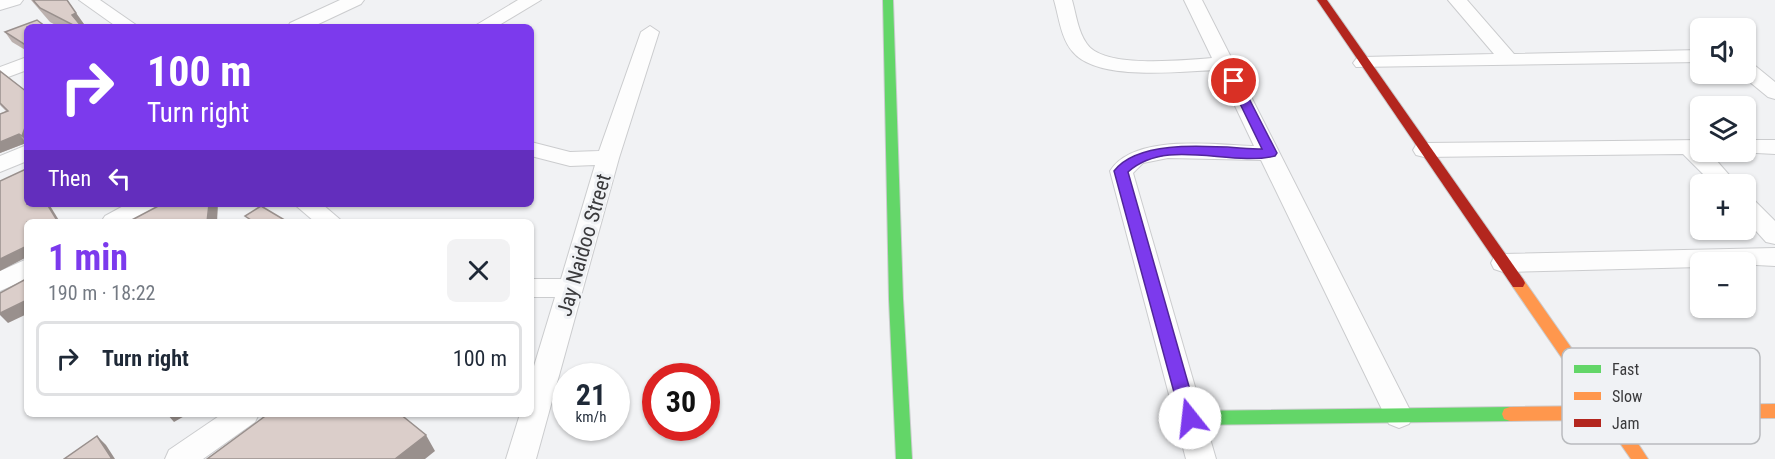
<!DOCTYPE html>
<html lang="en">
<head>
<meta charset="utf-8">
<style>
  body { margin:0; font-family:"Roboto Condensed",sans-serif; background:#f2f2f3; color:#1f2937; height:100vh; display:flex; flex-direction:column; font-size:22px; white-space:nowrap }
  * { box-sizing:border-box; margin:0 }
  p { font-size:20px; color:#747a83 }
  .icon { flex:none; width:33px; height:33px; fill:none; stroke:currentColor; stroke-width:2; stroke-linecap:round; stroke-linejoin:round }
  .map { position:relative; flex:1; overflow:hidden }
  .drawer { position:absolute; left:24px; top:219px; width:510px; height:198px; display:flex; flex-direction:column; background:#fff; border-radius:9px; box-shadow:0 2px 4px #0004 }
  .drawer>* { flex:none }
  .hud { position:absolute; left:24px; top:24px; width:510px; height:183px; border-radius:9px; box-shadow:0 2px 4px #0004; background:#7c3aed; color:#fff; overflow:hidden }
  .controls { position:absolute; left:1690px; top:18px; display:grid; gap:12px }
  .controls a { display:grid; place-items:center; width:66px; height:66px; border-radius:9px; background:#fff; box-shadow:0 2px 4px #0004; font-size:30px }
  .speed { position:absolute; left:552px; top:363px; display:flex; gap:12px; font-size:30px; font-weight:700; text-align:center }
  .speed>* { display:grid; place-content:center; width:78px; height:78px; border-radius:50%; background:#fff; box-shadow:0 2px 4px #0004; line-height:1 }
  .speed small { font-size:15px; font-weight:400 }
  .speed .limit { border:9px solid #d22; background:#fff; color:#111 }
  .pin { position:absolute; display:grid; place-items:center; width:51px; height:51px; color:#fff; margin:-26px; border:3px solid #fff; border-radius:50%; box-shadow:0 2px 6px #0007 }
  .me { position:absolute; width:66px; margin:-33px; rotate:344deg; stroke-linejoin:round; filter:drop-shadow(0 0 4px #0008) }
  .turn { display:flex; align-items:center; gap:21px; height:126px; padding:0 24px; font-size:27px }
  .turn .icon { width:78px; height:78px; stroke-width:2.5 }
  .turn b { display:block; font-size:42px; line-height:51px }
  .then { display:flex; align-items:center; height:57px; padding:0 24px; background:#0003; gap:12px; font-size:22px }
  .round { display:grid; place-items:center; flex:none; width:63px; height:63px; border-radius:9px; background:#f2f2f3 }
  .overview { display:flex; align-items:center; justify-content:space-between; height:102px; padding:0 24px }
  h1 { font-size:36px; font-weight:700; line-height:45px; color:#7c3aed }
  ul { padding:0; list-style:none }
  li { display:flex; align-items:center; gap:18px; height:75px; margin:0 12px 9px; padding:0 12px; border:3px solid #e0e1e3; border-radius:9px }
  li div { flex:1 }
  li b { display:block; font-size:22px }
  li em { font-style:normal }
  .map>svg:first-child { display:block }
</style>
</head>
<body>
<div class="map">
<svg width="1775" height="459" viewBox="0 0 1775 459">
  <rect width="100%" height="100%" fill="#f1f2f4"/>
  <g fill="none" stroke-linecap="round" stroke-linejoin="round">
    <defs>
      <g id="street">
        <polygon points="0,0 23,0 20,4 0,10"/>
        <polygon points="79,0 100,0 139,27 117,27"/>
        <polygon points="340,0 364,0 361,4 312,27 288,27 290,23"/>
        <polygon points="518,0 541,0 496,27 473,27"/>
        <path d="M 1054,0 L 1072,0 C 1076,14 1078,32 1087,44 C 1104,69 1184,60 1212,58 L 1184,0 L 1202,0 L 1413,416 L 1409,424 L 1399,428 L 1389,424 L 1261,160 L 1168,158 L 1143,163 L 1133,173 L 1216,459 L 1186,459 L 1110,171 C 1134,133 1215,145 1254,146 L 1218,70 C 1182,71 1098,82 1073,52 C 1061,39 1059,17 1054,0 Z"/>
        <polygon points="1448,0 1467,0 1514,54 1701,50 1701,62 1356,67 1353,63 1356,59 1363,57 1494,54"/>
        <polygon points="650,26 659,32 619,158 536,459 506,459 520,414 531,414 531,376 555,297 531,297 531,279 561,279 595,165 570,166 531,156 531,142 570,152 599,151 641,32"/>
        <polygon points="27,57 27,70 0,80 0,67"/>
        <polygon points="1746,62 1753,64 1775,82 1775,99 1768,97 1740,74 1746,74"/>
        <polygon points="1701,140 1701,152 1709,152 1737,184 1713,184 1683,154 1424,157 1416,155 1413,150 1416,145 1424,143"/>
        <polygon points="1746,140 1775,140 1775,154 1738,152 1746,152"/>
        <polygon points="27,145 27,161 0,172 0,156"/>
        <polygon points="1746,198 1754,200 1775,221 1775,244 1766,242 1746,220"/>
        <path d="M 127,204 L 158,204 C 146,224 121,222 101,222 L 105,216 Z"/>
        <polygon points="294,204 322,204 343,222 315,222"/>
        <polygon points="1775,248 1775,266 1701,262 1701,267 1503,272 1494,269 1491,263 1494,257 1503,254"/>
        <polygon points="27,259 27,279 0,291 0,271"/>
        <polygon points="222,414 259,414 255,422 203,459 165,459 169,450"/>
      </g>
      <g id="fast">
        <polygon points="883,0 893,0 903,299 912,459 896,459 889,299"/>
        <polygon points="1510,407 1516,409 1518,414 1516,419 1510,421 1190,425 1184,423 1182,418 1184,413 1190,411"/>
      </g>
      <polygon id="slow" points="1518,278 1523,279 1612,406 1775,404 1775,418 1622,419 1648,459 1631,459 1604,420 1510,421 1504,419 1502,414 1504,409 1510,407 1595,406 1513,287 1511,283 1513,279"/>
      <polygon id="jam" points="1317,0 1327,0 1523,279 1525,283 1523,287 1513,287"/>
    </defs>
    <!-- street casing -->
    <use href="#street" stroke="#cbccce" stroke-width="2"/>
    <!-- fast casing -->
    <use href="#fast" stroke="#cbccce" stroke-width="2"/>
    <!-- slow casing -->
    <use href="#slow" stroke="#cbccce" stroke-width="2"/>
    <!-- jam casing -->
    <use href="#jam" stroke="#cbccce" stroke-width="2"/>
    <!-- street -->
    <use href="#street" fill="#fdfdfd" fill-rule="evenodd"/>
    <!-- fast -->
    <use href="#fast" fill="#63d668" fill-rule="evenodd"/>
    <!-- slow -->
    <use href="#slow" fill="#ff974d" fill-rule="evenodd"/>
    <!-- jam -->
    <use href="#jam" fill="#b3261e" fill-rule="evenodd"/>
  </g>
  <!-- wall -->
  <g fill="#bcb1ae">
    <polygon points="31,0 67,0 86,27 59,27 50,22"/>
    <polygon points="27,27 27,51 12,42 5,32"/>
    <polygon points="0,71 27,92 27,143 26,143 0,153 0,114 6,111 0,105"/>
  </g>
  <!-- shaded-wall -->
  <g fill="#99908d">
    <polygon points="76,13 86,27 81,27 72,15"/>
    <polygon points="27,122 27,142 22,136"/>
    <polygon points="19,134 26,143 0,153 0,142"/>
    <polygon points="47,204 49,204 60,222 58,222"/>
    <polygon points="209,204 218,204 217,222 207,222"/>
    <polygon points="27,246 27,257 0,271 0,259"/>
    <polygon points="27,300 27,314 8,323 0,315 0,313"/>
    <polygon points="167,414 188,414 174,422"/>
    <polygon points="426,435 435,451 425,459 395,459"/>
    <polygon points="97,436 106,445 115,459 112,459"/>
  </g>
  <!-- building -->
  <g fill="#dbceca" stroke="#99908d" stroke-width="1.5">
    <polygon points="33,0 67,0 76,13 72,15 82,27 77,27 40,8"/>
    <polygon points="37,20 46,27 27,27 27,46 5,32"/>
    <polygon points="0,71 27,92 27,122 22,136 19,134 0,142 0,114 8,111 0,103"/>
    <polygon points="26,169 27,171 27,204 47,204 58,222 27,222 27,236 26,237 27,238 27,246 0,259 0,181"/>
    <polygon points="162,204 209,204 207,222 128,222"/>
    <polygon points="261,206 288,222 254,222 245,216"/>
    <polygon points="26,279 27,300 0,313 0,293"/>
    <polygon points="268,414 400,414 426,435 395,459 207,459"/>
    <polygon points="97,436 112,459 64,459"/>
  </g>
  <!-- route -->
  <path fill="#7c3aed" stroke="#51269a" stroke-width="1.5" d="M 1234,78 L 1240,81 L 1277,153 L 1275,156 C 1229,167 1167,137 1128,172 L 1198,418 L 1195,423 L 1184,423 L 1181,418 L 1114,171 C 1141,136 1222,148 1262,149 L 1229,81 Z"/>
  <g text-anchor="middle" dominant-baseline="central" stroke-width="6" stroke-linejoin="round" paint-order="stroke">
    <!-- street labels -->
    <g font-size="21" fill="#3a3a3c" stroke="#f0f2f5">
      <text transform="translate(584 245) rotate(-74)">Jay Naidoo Street</text>
    </g>
  </g>
  <!-- legend -->
  <rect x="1562" y="348" width="198" height="96" rx="9" fill="#f0f2f5" stroke="#b9bbbe" stroke-width="1.5"/>
  <rect x="1574" y="365" width="27" height="8" fill="#63d668"/>
  <rect x="1574" y="392" width="27" height="8" fill="#ff974d"/>
  <rect x="1574" y="419" width="27" height="8" fill="#b3261e"/>
  <g font-size="16" fill="#3a3a3c">
    <text x="1612" y="375">Fast</text>
    <text x="1612" y="402">Slow</text>
    <text x="1612" y="429">Jam</text>
  </g>
</svg>
<div class="controls">
<a><svg class="icon" aria-label="sound" viewBox="0 0 24 24"><path d="M4 9h4l5-4v14l-5-4H4zM17 9q2 3 0 6"/></svg></a>
<a><svg class="icon" aria-label="layers" viewBox="0 0 24 24"><path d="M12 4l9 5-9 5-9-5zM3 14l9 5 9-5"/></svg></a>
<a>+</a>
<a>−</a>
</div>
<div class="speed"><div>21<small>km/h</small></div><div class="limit">30</div></div>
<div class="pin" style="left:1234px;top:81px;background:#d93025"><svg class="icon" aria-label="arrive" viewBox="0 0 24 24"><path d="M6 21V4h12l-3 4 3 4H6"/></svg></div>
<svg class="me" style="left:1190px;top:418px" viewBox="-20 -20 40 40"><circle r="19" fill="#fff"/><path d="M0-13L10 11 0 6-10 11z" fill="#7c3aed"/></svg>
<div class="hud">
<div class="turn"><svg class="icon" aria-label="right" viewBox="0 0 24 24"><path d="M7 20v-9h11M14 6l5 5-5 5"/></svg><div><b>100 m</b>Turn right</div></div>
<div class="then">Then<svg class="icon" aria-label="left" viewBox="0 0 24 24"><path d="M17 20v-9H6M10 6l-5 5 5 5"/></svg></div>
</div>
<section class="drawer">
<div class="overview"><div><h1>1 min</h1><p>190 m · 18:22</p></div><a class="round"><svg class="icon" aria-label="close" viewBox="0 0 24 24"><path d="M6 6l12 12M18 6L6 18"/></svg></a></div>
<ul>
<li><svg class="icon" aria-label="right" viewBox="0 0 24 24"><path d="M7 20v-9h11M14 6l5 5-5 5"/></svg><div><b>Turn right</b></div><em>100 m</em></li>
</ul>
</section>
</div>
</body>
</html>
